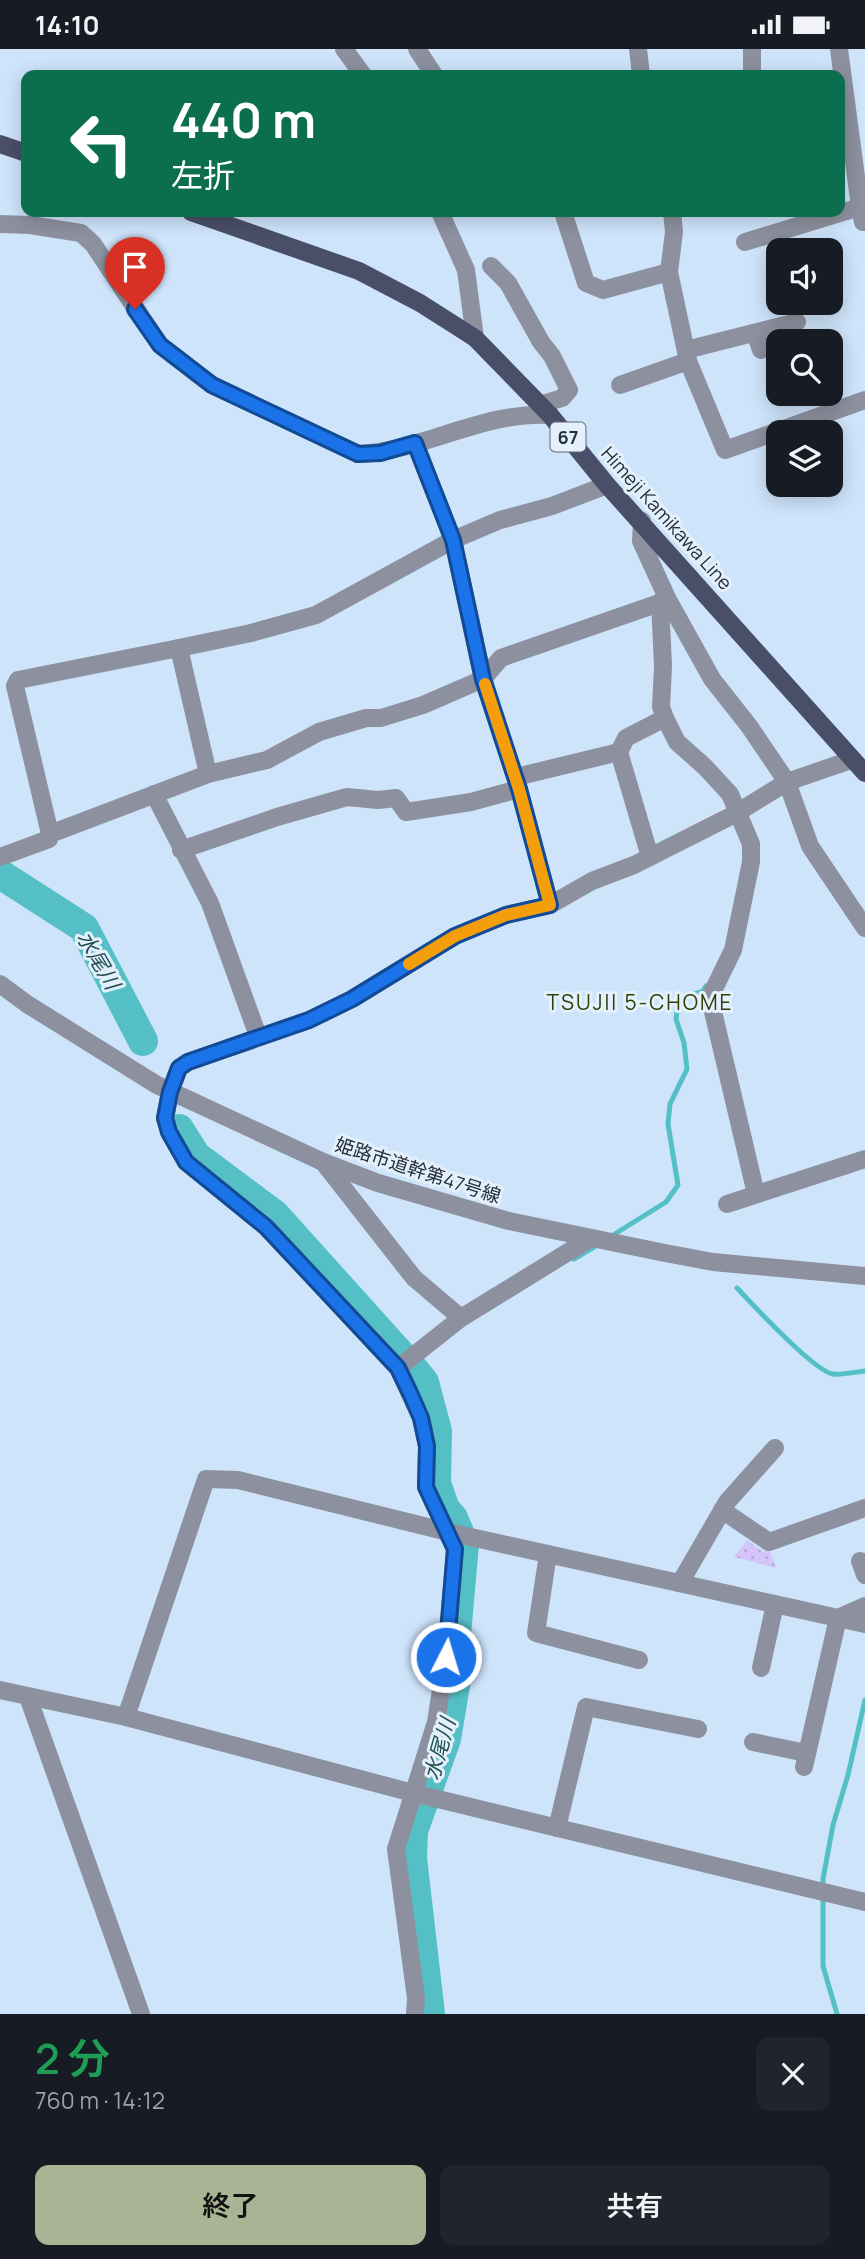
<!DOCTYPE html>
<html lang="ja">
<head>
<meta charset="utf-8">
<style>
  body { margin:0; font-family:Manrope,"Noto Sans JP",sans-serif; background:#20242c; color:#f1f3f6; height:100vh; display:flex; flex-direction:column; font-size:26px; white-space:nowrap }
  * { box-sizing:border-box; margin:0 }
  p { font-size:23px; color:#9ea1a6 }
  .icon { flex:none; width:38px; height:38px; fill:none; stroke:currentColor; stroke-width:2; stroke-linecap:round; stroke-linejoin:round }
  .map { position:relative; height:1965px; overflow:hidden }
  .panel { display:flex; flex-direction:column; background:#171b24; flex:1 }
  .panel>* { flex:none }
  .banner { position:absolute; left:21px; top:21px; width:824px; height:147px; border-radius:14px; box-shadow:0 4px 18px #0003; background:#0b6e4f; color:#fff; overflow:hidden }
  .tools { position:absolute; left:766px; top:189px; display:grid; gap:14px }
  .tools a { display:grid; place-items:center; width:77px; height:77px; border-radius:14px; background:#171b24; box-shadow:0 4px 18px #0003; font-size:35px }
  .pin { position:absolute; display:grid; place-items:center; width:60px; height:60px; color:#fff; margin:-72px -30px; border-radius:50% 50% 50% 0; rotate:-45deg; box-shadow:0 0 7px #0007 }
  .pin .icon { rotate:45deg }
  .me { position:absolute; width:77px; margin:-38px; rotate:5deg; stroke-linejoin:round; filter:drop-shadow(0 0 5px #0008) }
  .turn { display:flex; align-items:center; gap:24px; height:147px; padding:0 35px; font-size:32px }
  .turn .icon { width:91px; height:91px; stroke-width:2.5 }
  .turn b { display:block; font-size:49px; line-height:60px }
  .round { display:grid; place-items:center; flex:none; width:74px; height:74px; border-radius:14px; background:#20242c }
  .headline { display:flex; align-items:center; justify-content:space-between; height:119px; padding:0 35px }
  h1 { font-size:42px; font-weight:600; line-height:52px; color:#1e9e55 }
  .action { display:flex; gap:14px; margin-top:auto; padding:14px 35px }
  .action a { flex:1; height:80px; border-radius:14px; background:#a8b493; color:#111; font-size:28px; font-weight:600; line-height:80px; text-align:center }
  .action a+a { background:#20242c; color:#f1f3f6 }
  .status { display:flex; justify-content:space-between; align-items:center; height:49px; padding:0 35px; background:#171b24; direction:ltr }
  .status svg { height:19px; fill:currentColor }
  .map>svg:first-child { display:block }
</style>
</head>
<body>
<div class="status"><b>14:10</b><svg viewBox="0 0 49 12"><path d="M0 12V9h3v3zM5 12V6h3v6zM10 12V3h3v9zM15 12V0h3v12zM26 1h20v11H26zM47 4h2v5h-2z"/></svg></div>
<div class="map">
<svg width="865" height="1965" viewBox="0 0 865 1965">
  <defs>
    <pattern id="grass-dots" width="8" height="8" patternUnits="userSpaceOnUse" patternTransform="scale(1.75)"><rect width="8" height="8" fill="#d4c4fa"/><path d="M2 2h.1M6 6h.1" fill="none" stroke="#b6a9d7" stroke-width="1.8" stroke-linecap="round"/></pattern>
  </defs>
  <rect width="100%" height="100%" fill="#cee4fb"/>
  <!-- grass -->
  <polygon fill="url(#grass-dots)" points="747,1491 763,1503 769,1501 776,1519 734,1508"/>
  <g fill="none" stroke-linecap="round" stroke-linejoin="round">
    <!-- stream -->
    <g stroke="#54c0c6" stroke-width="5">
      <polyline points="610,1188 666,1153 678,1136 668,1075 670,1055 687,1020 684,994 676,970 678,955 688,947 703,942 706,937"/>
      <polyline points="574,1210 599,1195"/>
      <path d="M 737,1239 C 752,1255 815,1323 833,1325 C 843,1326 855,1323 865,1322"/>
      <polyline points="837,1965 823,1917 823,1830 833,1776 848,1726 865,1651"/>
    </g>
    <!-- river -->
    <g stroke="#54c0c6" stroke-width="30">
      <polyline points="0,825 84,879 143,992"/>
      <polyline points="179,1080 196,1107 275,1166 410,1316 424,1333 437,1382 436,1434 445,1460 453,1469 464,1495 456,1586 456,1630 446,1690 413,1782 412,1809 430,1965"/>
    </g>
    <!-- minor -->
    <g stroke="#8d919f" stroke-width="18">
      <polyline points="417,0 434,26"/>
      <polyline points="638,0 641,26"/>
      <polyline points="839,0 860,158 863,173 865,173"/>
      <polyline points="752,26 752,0"/>
      <polyline points="563,163 586,234 603,241 669,223"/>
      <polyline points="672,163 674,183 669,223 688,312 725,401 865,351"/>
      <path d="M 0,175 L 30,176 L 81,184 L 93,195 L 160,296 L 212,336 L 358,405 C 423,402 483,362 550,366"/>
      <polyline points="745,193 860,158"/>
      <polyline points="491,217 508,234 541,293 552,307 569,341 562,349 539,356"/>
      <polyline points="755,284 761,301"/>
      <polyline points="686,301 797,273"/>
      <polyline points="620,336 688,312"/>
      <polyline points="415,394 453,491 483,630 519,740 550,856"/>
      <polyline points="642,472 641,492 668,551 712,630 749,677 787,733 810,797 865,879"/>
      <polyline points="660,553 663,617 661,658 665,669 677,693 705,718 730,745 751,795 751,813 733,901 711,946 711,954 756,1145"/>
      <polyline points="179,599 251,584 316,566 453,491 500,471 552,457 607,436"/>
      <polyline points="619,703 650,808"/>
      <polyline points="208,725 179,599 18,631 15,637 50,785 208,725 267,711 319,683 366,669 381,669 423,656 483,630 501,609 668,551"/>
      <polyline points="516,728 619,703 626,689 665,669"/>
      <polyline points="154,745 210,854 258,987"/>
      <polyline points="181,801 277,768 347,748 378,751 396,749 406,763 471,753 519,740"/>
      <polyline points="0,808 49,790 50,785"/>
      <polyline points="323,1113 414,1229 461,1269"/>
      <polyline points="727,1155 865,1110"/>
      <polyline points="398,1319 461,1269 591,1189"/>
      <polyline points="722,1461 769,1493 865,1459"/>
      <polyline points="548,1505 536,1584 639,1611"/>
      <polyline points="860,1512 865,1526"/>
      <polyline points="680,1534 727,1453 775,1399"/>
      <polyline points="761,1619 775,1555"/>
      <polyline points="0,1641 126,1668 413,1744 865,1853"/>
      <polyline points="28,1648 141,1965"/>
      <polyline points="126,1668 206,1430 238,1431 448,1483 865,1575"/>
      <polyline points="753,1693 806,1704"/>
      <polyline points="804,1718 838,1569 865,1557"/>
      <polyline points="557,1779 586,1658 698,1680"/>
      <polyline points="415,1965 416,1949 396,1800 436,1673 446,1608 455,1500 426,1438 427,1397 421,1369 398,1319 266,1178 186,1113 169,1083 165,1069 170,1043 179,1019 188,1013 309,971 352,950 455,887 506,866 550,856 592,832 634,816 735,765 787,733 851,711"/>
    </g>
    <!-- tertiary -->
    <g stroke="#8d919f" stroke-width="18">
      <polyline points="344,0 363,26"/>
      <polyline points="440,163 466,221 475,289"/>
      <polyline points="0,935 27,955 157,1036 323,1113 378,1134 509,1172 665,1204 713,1213 865,1227"/>
    </g>
    <!-- primary -->
    <g stroke="#494f68" stroke-width="18">
      <polyline points="0,95 26,104"/>
      <polyline points="191,163 359,222 420,254 475,289 550,366 607,436 865,724"/>
    </g>
  </g>
  <g fill="none" stroke-linecap="round" stroke-linejoin="round">
    <defs>
      <polyline id="route" points="135,260 160,296 212,336 358,405 380,404 415,394 453,491 483,630 519,740 550,856 506,866 455,887 352,950 309,971 188,1013 179,1019 170,1043 165,1069 169,1083 186,1113 266,1178 398,1319 410,1344 421,1369 427,1397 426,1438 455,1500 446,1608"/>
    </defs>
    <!-- route casing -->
    <use href="#route" stroke="#114b97" stroke-width="18"/>
    <!-- route -->
    <use href="#route" stroke="#1a73e8" stroke-width="12"/>
    <!-- slow -->
    <polyline stroke="#f59e0b" stroke-width="12" points="409,915 455,887 506,866 550,856 519,740 485,635"/>
  </g>
  <g text-anchor="middle" dominant-baseline="central" stroke-width="6" stroke-linejoin="round" paint-order="stroke">
    <!-- shield labels -->
    <rect fill="#e4f0fb" stroke="#5e6973" stroke-width="2" x="550.5" y="373.5" width="35" height="29" rx="5"/>
    <g font-size="18" font-weight="bold" fill="#242f39">
      <text x="568" y="388">67</text>
    </g>
    <!-- street labels -->
    <g font-size="19" fill="#242f39" stroke="#e4f0fb">
      <text transform="translate(667 469) rotate(48)">Himeji Kamikawa Line</text>
      <text transform="translate(418 1121) rotate(18)">姫路市道幹第47号線</text>
    </g>
    <!-- water labels -->
    <g font-size="21" font-style="italic" fill="#215053" stroke="#e4f0fb">
      <text transform="translate(99 911) rotate(60)">水尾川</text>
      <text transform="translate(439 1700) rotate(-74)">水尾川</text>
    </g>
    <!-- neighbourhood labels -->
    <g font-size="21" letter-spacing="2" fill="#2d3f07" stroke="#e4f0fb">
      <text x="640" y="953">TSUJII 5-CHOME</text>
    </g>
  </g>
</svg>
<div class="tools">
<a><svg class="icon" aria-label="sound" viewBox="0 0 24 24"><path d="M4 9h4l5-4v14l-5-4H4zM17 9q2 3 0 6"/></svg></a>
<a><svg class="icon" aria-label="search" viewBox="0 0 24 24"><circle cx="10" cy="10" r="6"/><path d="M15 15l6 6"/></svg></a>
<a><svg class="icon" aria-label="layers" viewBox="0 0 24 24"><path d="M12 4l9 5-9 5-9-5zM3 14l9 5 9-5"/></svg></a>
</div>
<div class="pin" style="left:135px;top:260px;background:#d93025"><svg class="icon" aria-label="arrive" viewBox="0 0 24 24"><path d="M6 21V4h12l-3 4 3 4H6"/></svg></div>
<svg class="me" style="left:446px;top:1608px" viewBox="-20 -20 40 40"><circle r="17" fill="#1a73e8" stroke="#fff" stroke-width="3"/><path d="M0-11L8 9 0 5-8 9z" fill="#fff"/></svg>
<div class="banner">
<div class="turn"><svg class="icon" aria-label="left" viewBox="0 0 24 24"><path d="M17 20v-9H6M10 6l-5 5 5 5"/></svg><div><b>440 m</b>左折</div></div>
</div>
</div>
<section class="panel">
<div class="headline"><div><h1>2 分</h1><p>760 m · 14:12</p></div><a class="round"><svg class="icon" aria-label="close" viewBox="0 0 24 24"><path d="M6 6l12 12M18 6L6 18"/></svg></a></div>
<div class="action"><a>終了</a><a>共有</a></div>
</section>
</body>
</html>
